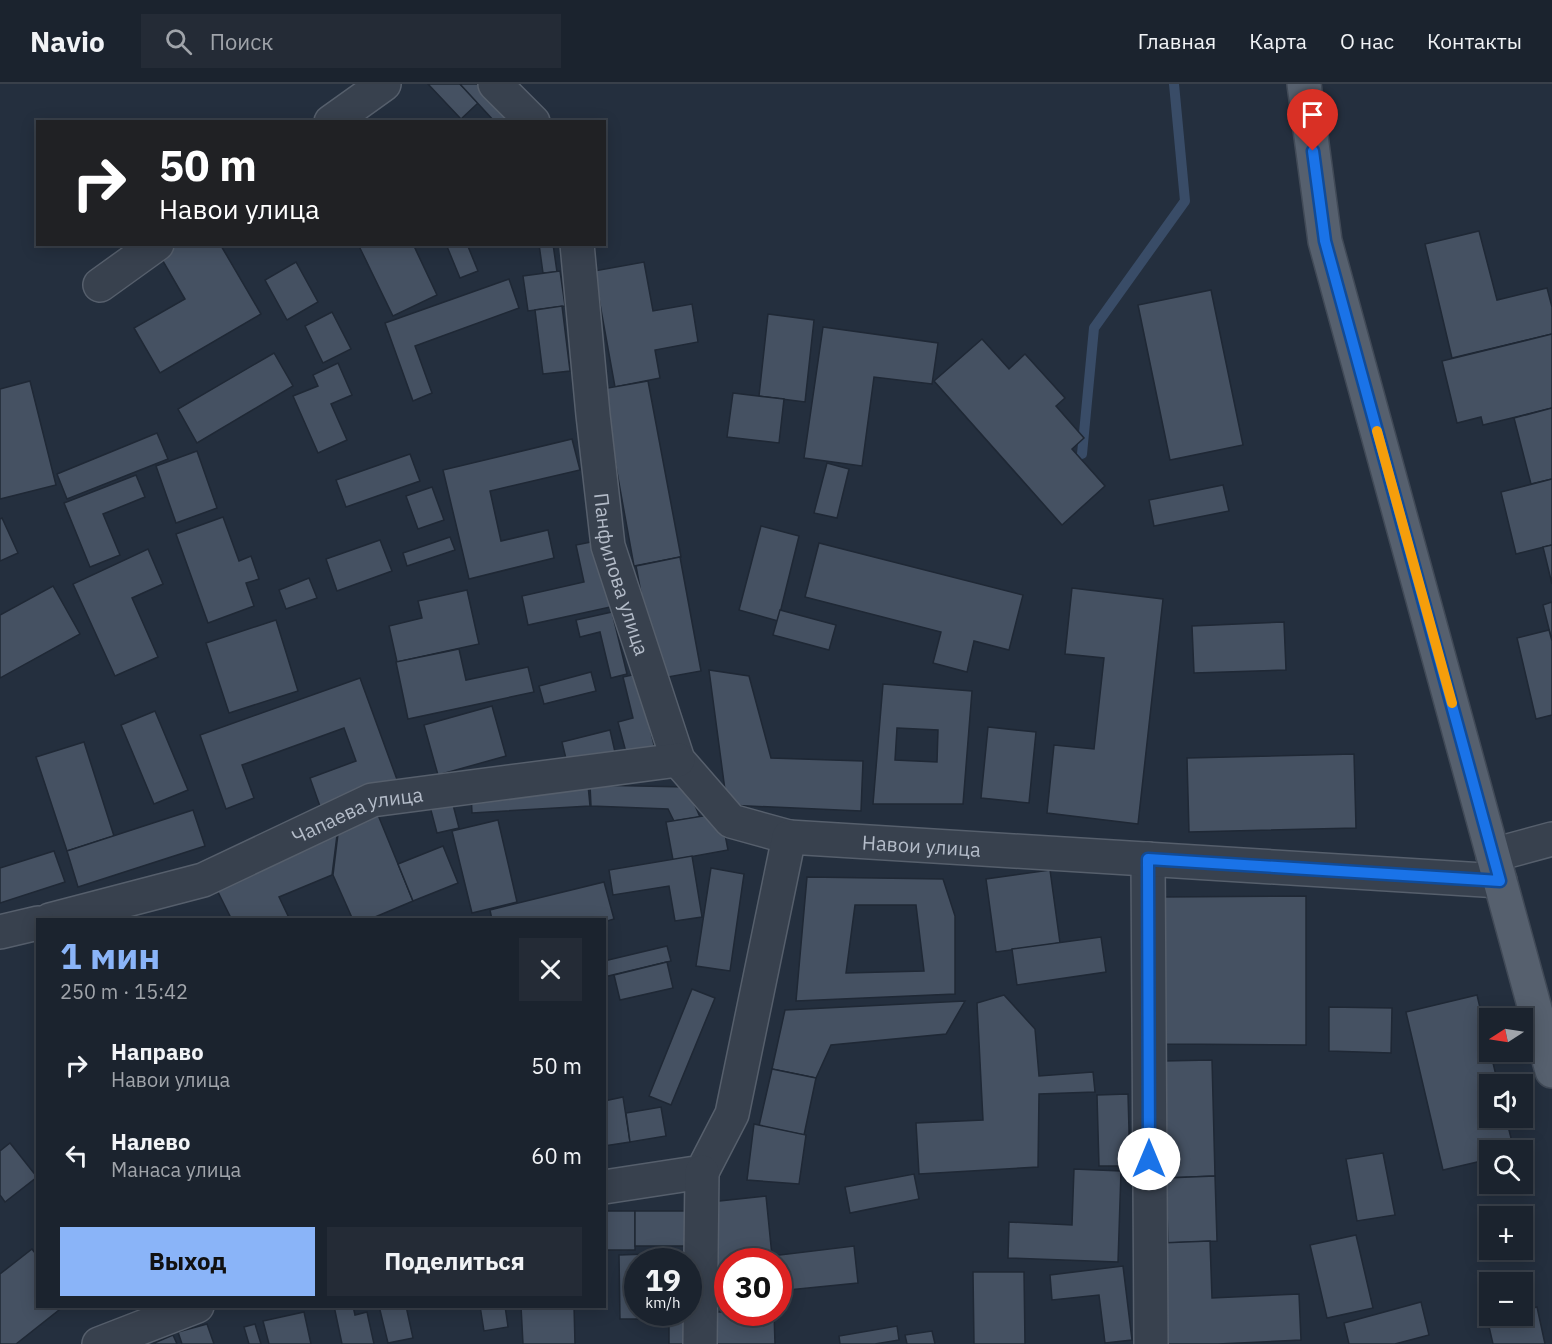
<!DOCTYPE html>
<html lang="ru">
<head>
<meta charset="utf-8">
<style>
  body { margin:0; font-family:"IBM Plex Sans",sans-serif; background:#242b36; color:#f1f3f6; height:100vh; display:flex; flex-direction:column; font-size:22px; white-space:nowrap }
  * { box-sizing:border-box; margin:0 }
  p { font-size:20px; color:#a0a4aa }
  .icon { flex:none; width:33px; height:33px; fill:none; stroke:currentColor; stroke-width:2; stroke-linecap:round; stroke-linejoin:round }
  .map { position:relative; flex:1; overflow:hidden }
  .details { position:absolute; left:36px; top:834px; width:570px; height:390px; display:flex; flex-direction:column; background:#1b232e; border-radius:0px; box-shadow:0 3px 15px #0003,0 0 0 2px #39404a }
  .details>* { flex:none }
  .hud { position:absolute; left:36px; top:36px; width:570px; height:126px; border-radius:0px; box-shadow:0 3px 15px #0003,0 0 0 2px #39404a; background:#202124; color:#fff; overflow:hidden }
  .needle { width:39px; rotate:258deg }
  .buttons { position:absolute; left:1479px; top:924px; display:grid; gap:12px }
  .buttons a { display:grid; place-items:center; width:54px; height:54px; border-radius:0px; background:#1b232e; box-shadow:0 3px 15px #0003,0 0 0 2px #39404a; font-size:30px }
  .speed { position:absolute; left:624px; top:1164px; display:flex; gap:12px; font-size:30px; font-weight:700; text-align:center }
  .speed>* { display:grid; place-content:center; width:78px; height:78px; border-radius:50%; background:#1b232e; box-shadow:0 3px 15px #0003,0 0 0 2px #39404a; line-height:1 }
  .speed small { font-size:15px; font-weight:400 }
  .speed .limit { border:9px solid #d22; background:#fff; color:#111 }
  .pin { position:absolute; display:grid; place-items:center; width:51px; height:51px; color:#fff; margin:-62px -26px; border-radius:50% 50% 50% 0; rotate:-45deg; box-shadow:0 0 6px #0007 }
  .pin .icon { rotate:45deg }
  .me { position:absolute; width:66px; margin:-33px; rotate:0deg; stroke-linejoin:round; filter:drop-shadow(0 0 4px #0008) }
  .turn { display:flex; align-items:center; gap:21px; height:126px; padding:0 24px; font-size:27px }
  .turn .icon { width:78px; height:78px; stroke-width:2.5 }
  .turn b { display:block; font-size:42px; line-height:51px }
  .round { display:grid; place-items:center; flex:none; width:63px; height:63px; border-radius:0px; background:#242b36 }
  .head { display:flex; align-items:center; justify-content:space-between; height:102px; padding:0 24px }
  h1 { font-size:36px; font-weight:700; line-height:45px; color:#8ab4f8 }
  .button { display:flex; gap:12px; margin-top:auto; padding:12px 24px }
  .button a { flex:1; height:69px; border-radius:0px; background:#8ab4f8; color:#111; font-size:24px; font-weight:700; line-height:69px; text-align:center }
  .button a+a { background:#242b36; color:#f1f3f6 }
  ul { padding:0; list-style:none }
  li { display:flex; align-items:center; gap:18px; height:90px; padding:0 24px }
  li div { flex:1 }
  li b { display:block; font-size:22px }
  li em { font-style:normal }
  header { display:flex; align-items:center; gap:36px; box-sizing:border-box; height:84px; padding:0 30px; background:#1b232e; border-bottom:2px solid #39404a }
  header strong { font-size:28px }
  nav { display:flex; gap:33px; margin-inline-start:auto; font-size:21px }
  .search { width:420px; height:54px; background:#242b36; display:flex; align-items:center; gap:15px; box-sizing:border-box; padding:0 21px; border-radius:0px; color:#a0a4aa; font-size:22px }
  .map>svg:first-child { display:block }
</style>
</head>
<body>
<header>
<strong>Navio</strong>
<div class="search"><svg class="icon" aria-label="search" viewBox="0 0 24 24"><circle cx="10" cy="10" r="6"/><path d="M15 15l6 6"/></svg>Поиск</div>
<nav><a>Главная</a><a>Карта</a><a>О нас</a><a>Контакты</a></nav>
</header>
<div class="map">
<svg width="1552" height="1260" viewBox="0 0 1552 1260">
  <rect width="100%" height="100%" fill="#242f3e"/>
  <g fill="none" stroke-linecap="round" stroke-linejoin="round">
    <!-- stream -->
    <polyline stroke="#394c67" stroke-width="10" points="1082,370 1094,244 1185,117 1174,0"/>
  </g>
  <!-- building -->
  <g fill="#455162" stroke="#1f2835" stroke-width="1.5" fill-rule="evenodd">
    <polygon points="428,0 460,0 478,19 461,35"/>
    <polygon points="460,0 484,0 519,38 495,38"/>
    <polygon points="1479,147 1497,216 1547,204 1552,223 1552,250 1452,274 1425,160"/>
    <polygon points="179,160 220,160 261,230 160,289 134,244 185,215 160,172"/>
    <polygon points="358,160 413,160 437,211 393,232"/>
    <polygon points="446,160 467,160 478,187 460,194"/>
    <polygon points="539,160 553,160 557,188 543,189"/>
    <polygon points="296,178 318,218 287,236 265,196"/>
    <polygon points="644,178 653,227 692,220 698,258 655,266 660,294 615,303 594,187"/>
    <polygon points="560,187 565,222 528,227 523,192"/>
    <polygon points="509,195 519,224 415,262 432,309 413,317 385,239"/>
    <polygon points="1211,206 1243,361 1170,376 1138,221"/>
    <polygon points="562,222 570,287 543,290 535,226"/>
    <polygon points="332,228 351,265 323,279 305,242"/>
    <polygon points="768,230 814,236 805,318 759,312"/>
    <polygon points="823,243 938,259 932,300 874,293 862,382 804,374"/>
    <polygon points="1552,250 1552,324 1483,341 1481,333 1457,339 1442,277"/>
    <polygon points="982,255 1009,285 1025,270 1065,314 1056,322 1084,354 1072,365 1105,402 1062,441 934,297"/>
    <polygon points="274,269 293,302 197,359 178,325"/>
    <polygon points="338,279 352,311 331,320 347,356 318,369 293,312 318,302 313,291"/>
    <polygon points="30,297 56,401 0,415 0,305"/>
    <polygon points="648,297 681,473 634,482 602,305"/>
    <polygon points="733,309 784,315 779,359 727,353"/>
    <polygon points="1552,324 1552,395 1531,400 1514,334"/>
    <polygon points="157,349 168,375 67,415 57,390"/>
    <polygon points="572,355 580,386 490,407 501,457 548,446 554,474 469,495 443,386"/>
    <polygon points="197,367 217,424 176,439 156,382"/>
    <polygon points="410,370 420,397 346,423 336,396"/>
    <polygon points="827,379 849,385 837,434 814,429"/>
    <polygon points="136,391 145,413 103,430 120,471 90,483 64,419"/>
    <polygon points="1552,395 1552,461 1516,470 1501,408"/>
    <polygon points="1223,401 1229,427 1154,442 1149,416"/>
    <polygon points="432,403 444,436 418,445 406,412"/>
    <polygon points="223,433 239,477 251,472 259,495 246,499 254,522 208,539 176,450"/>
    <polygon points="2,434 18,469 0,477 0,435"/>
    <polygon points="761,442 799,452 778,537 739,526"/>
    <polygon points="450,453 455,466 407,482 403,469"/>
    <polygon points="380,456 392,487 337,507 326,475"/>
    <polygon points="601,456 615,522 528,541 522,512 584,498 576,461"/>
    <polygon points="819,459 1023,511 1009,566 974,557 967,588 933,579 941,548 805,513"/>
    <polygon points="1552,461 1552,500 1543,463"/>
    <polygon points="148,465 163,500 132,514 158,573 115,592 73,500"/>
    <polygon points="680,473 701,587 657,595 636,482"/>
    <polygon points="309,494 317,514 286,525 279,506"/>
    <polygon points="53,502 80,550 0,594 0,531"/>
    <polygon points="1072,504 1163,515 1138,740 1047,729 1054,661 1094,665 1104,574 1065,570"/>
    <polygon points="467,506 479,560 397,578 389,542 422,534 418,517"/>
    <polygon points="1552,518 1552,557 1543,521"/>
    <polygon points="780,526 836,541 829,566 773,551"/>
    <polygon points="612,528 627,590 611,594 600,548 580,553 576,536"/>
    <polygon points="276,536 298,607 229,629 206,559"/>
    <polygon points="1284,538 1286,586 1194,589 1192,542"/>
    <polygon points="1549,546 1552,557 1552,631 1536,635 1517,554"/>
    <polygon points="459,565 466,596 528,583 534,608 408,635 396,578"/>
    <polygon points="709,586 749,592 771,674 863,677 861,727 727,721"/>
    <polygon points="591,588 596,607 544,620 539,602"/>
    <polygon points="637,590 655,665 627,672 618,638 633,634 623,593"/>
    <polygon points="360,594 399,701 322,728 310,694 356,677 344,644 242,681 254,714 226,725 200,651"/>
    <path d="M 883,600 L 972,607 L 963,720 L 873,720 ZM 897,644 L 938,646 L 937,678 L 895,676 Z"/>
    <polygon points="492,622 506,672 438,691 424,641"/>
    <polygon points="155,627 188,706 154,720 121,641"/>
    <polygon points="988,643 1036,648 1029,719 981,714"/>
    <polygon points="610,646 615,668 567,679 562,658"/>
    <polygon points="84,658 114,752 67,767 36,673"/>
    <polygon points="1354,670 1356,744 1189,748 1187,674"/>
    <polygon points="588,701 590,722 472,729 471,709"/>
    <polygon points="590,701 687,703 700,733 674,737 668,725 591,722"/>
    <polygon points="450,709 459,744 437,749 428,715"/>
    <polygon points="193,726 205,762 78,803 67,767"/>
    <polygon points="721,729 728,766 673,776 666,738"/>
    <polygon points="378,731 413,817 368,836 353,836 333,791 338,750"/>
    <polygon points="498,736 517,818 472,829 452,747"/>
    <polygon points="337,751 332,791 279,813 290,836 232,836 217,806"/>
    <polygon points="443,762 458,799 413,817 398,780"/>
    <polygon points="54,767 65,798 0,819 0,784"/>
    <polygon points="692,772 702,833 675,837 669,802 613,811 609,786"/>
    <polygon points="711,784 744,790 730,887 696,882"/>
    <polygon points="1050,786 1060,859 996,868 986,795"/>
    <path d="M 807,793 L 943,795 L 955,832 L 955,910 L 796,917 ZM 855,821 L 916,821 L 924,887 L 846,889 Z"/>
    <polygon points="604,798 614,835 604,838 604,836 492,836 490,826"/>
    <polygon points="1306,812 1306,961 1166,960 1161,813"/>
    <polygon points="1101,853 1106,888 1017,901 1012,865"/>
    <polygon points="667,862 671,877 604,893 604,877"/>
    <polygon points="667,878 673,904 620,916 614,891"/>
    <polygon points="692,905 715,914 671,1021 649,1012"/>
    <polygon points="1004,911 1035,945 1039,992 1093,988 1095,1008 1039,1010 1038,1083 919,1090 916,1039 983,1036 977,919"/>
    <polygon points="1477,911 1498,1000 1490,1000 1490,1034 1506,1034 1514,1066 1490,1066 1490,1075 1443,1086 1406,928"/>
    <polygon points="965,917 946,950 831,961 816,994 772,985 785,926"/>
    <polygon points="1329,923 1392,924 1391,969 1329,967"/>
    <polygon points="1212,976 1215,1092 1166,1094 1163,977"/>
    <polygon points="772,985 816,994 804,1051 759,1042"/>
    <polygon points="1128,1010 1130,1082 1099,1082 1097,1011"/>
    <polygon points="623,1013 630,1058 604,1062 604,1017"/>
    <polygon points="661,1023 666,1052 630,1058 626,1029"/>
    <polygon points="754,1040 806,1051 799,1100 747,1096"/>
    <polygon points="10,1059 37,1093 5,1118 0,1111 0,1067"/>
    <polygon points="1383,1069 1395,1131 1357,1137 1346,1075"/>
    <polygon points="1074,1085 1121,1087 1118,1178 1008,1174 1009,1138 1072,1141"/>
    <polygon points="914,1090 919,1115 850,1129 845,1103"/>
    <polygon points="1215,1092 1217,1157 1168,1159 1166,1094"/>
    <polygon points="766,1112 772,1172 854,1162 858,1199 778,1207 778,1178 728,1178 728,1213 720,1214 710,1118"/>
    <rect x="604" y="1127" width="31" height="39"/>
    <rect x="635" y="1127" width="60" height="35"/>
    <polygon points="1356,1151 1373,1224 1327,1234 1310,1161"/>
    <polygon points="1210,1157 1212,1214 1299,1210 1301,1256 1218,1260 1164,1260 1160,1159"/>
    <polygon points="32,1165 38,1173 38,1222 64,1222 16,1260 0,1260 0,1190"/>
    <polygon points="648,1170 648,1178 638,1178 638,1228 649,1228 649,1235 620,1235 619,1171"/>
    <polygon points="1123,1182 1132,1256 1105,1259 1099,1211 1052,1216 1050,1191"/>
    <polygon points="973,1188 1024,1188 1025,1260 974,1260"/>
    <polygon points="1421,1218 1429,1251 1395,1260 1349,1260 1344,1239"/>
    <polygon points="334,1222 353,1222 355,1231 367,1228 374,1260 342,1260"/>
    <polygon points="379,1222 406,1222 413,1254 388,1259"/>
    <polygon points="480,1222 505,1222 508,1243 484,1247"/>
    <polygon points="521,1222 574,1222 575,1260 523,1260"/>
    <polygon points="1537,1223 1545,1260 1493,1260 1487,1234 1499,1232 1522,1232 1522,1227"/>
    <polygon points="304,1228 311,1260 269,1260 263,1237"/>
    <polygon points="669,1228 688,1228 690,1260 669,1260"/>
    <polygon points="714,1228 774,1228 775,1260 716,1260"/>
    <polygon points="207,1240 214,1260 182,1260 178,1248"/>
    <polygon points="255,1240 261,1260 249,1260 244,1243"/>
    <polygon points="897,1242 899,1256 875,1260 840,1260 839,1252"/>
    <polygon points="932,1247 935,1260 907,1260 905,1251"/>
    <polygon points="173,1251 177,1260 152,1260"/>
  </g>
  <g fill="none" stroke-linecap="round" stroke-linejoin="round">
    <defs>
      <g id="minor">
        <polyline points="495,0 533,38"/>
        <polyline points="331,38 384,0"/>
        <path id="s1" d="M 577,160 L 593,331 L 608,462 L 678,676 L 731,737 L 789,753"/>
        <polyline points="100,201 157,160"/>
        <polyline points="1493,771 1552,755"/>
        <polyline points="1148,775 1151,1260"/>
        <path id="s2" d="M 50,836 L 203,796 L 372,716 L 678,676"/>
        <polyline points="0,848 38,839"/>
        <path id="s3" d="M 604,1103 L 702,1088 L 732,1030 L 789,753 L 1500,797"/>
        <polyline points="99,1260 197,1222"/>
        <polyline points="700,1260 702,1088"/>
      </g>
      <polyline id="major" points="1304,0 1325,157 1552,987"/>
    </defs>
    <!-- minor casing -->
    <use href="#minor" stroke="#565f6c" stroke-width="36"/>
    <!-- major casing -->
    <use href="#major" stroke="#414a57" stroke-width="36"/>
    <!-- minor -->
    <use href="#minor" stroke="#38414e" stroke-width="33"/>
    <!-- major -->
    <use href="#major" stroke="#56606e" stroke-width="33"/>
  </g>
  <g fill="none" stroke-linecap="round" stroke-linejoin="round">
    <defs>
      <polyline id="route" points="1149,1075 1148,775 1500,797 1325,157 1313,67"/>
    </defs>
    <!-- route casing -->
    <use href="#route" stroke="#114b97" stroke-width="15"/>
    <!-- route -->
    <use href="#route" stroke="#1a73e8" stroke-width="10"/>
    <!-- slow -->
    <polyline stroke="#f59e0b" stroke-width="10" points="1377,347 1452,619"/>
  </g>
  <g text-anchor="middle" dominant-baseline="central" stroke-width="6" stroke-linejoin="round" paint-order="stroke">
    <!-- street labels -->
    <g font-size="20" fill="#b4bcc9" stroke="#1d2633">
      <text stroke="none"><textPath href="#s1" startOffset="334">Панфилова улица</textPath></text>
      <text stroke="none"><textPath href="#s2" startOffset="327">Чапаева улица</textPath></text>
      <text stroke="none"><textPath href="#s3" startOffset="580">Навои улица</textPath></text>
    </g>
  </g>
</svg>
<div class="buttons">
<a><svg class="needle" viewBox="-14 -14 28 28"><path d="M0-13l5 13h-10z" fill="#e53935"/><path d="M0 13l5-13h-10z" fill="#a0a4aa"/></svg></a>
<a><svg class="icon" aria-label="sound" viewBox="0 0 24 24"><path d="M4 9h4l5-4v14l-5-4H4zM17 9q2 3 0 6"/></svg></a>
<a><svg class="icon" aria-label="search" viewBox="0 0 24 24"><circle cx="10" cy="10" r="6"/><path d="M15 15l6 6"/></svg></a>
<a>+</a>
<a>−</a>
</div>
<div class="speed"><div>19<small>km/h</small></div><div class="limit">30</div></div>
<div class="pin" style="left:1313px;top:67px;background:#d93025"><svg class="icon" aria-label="arrive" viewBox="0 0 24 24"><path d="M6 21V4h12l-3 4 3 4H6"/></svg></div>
<svg class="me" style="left:1149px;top:1075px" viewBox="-20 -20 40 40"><circle r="19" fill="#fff"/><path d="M0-13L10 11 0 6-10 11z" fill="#1a73e8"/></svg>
<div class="hud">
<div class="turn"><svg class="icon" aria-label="right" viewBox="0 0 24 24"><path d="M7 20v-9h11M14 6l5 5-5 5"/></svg><div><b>50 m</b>Навои улица</div></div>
</div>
<section class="details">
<div class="head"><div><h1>1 мин</h1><p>250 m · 15:42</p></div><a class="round"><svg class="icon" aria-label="close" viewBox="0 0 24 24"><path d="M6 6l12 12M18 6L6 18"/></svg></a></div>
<ul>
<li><svg class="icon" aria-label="right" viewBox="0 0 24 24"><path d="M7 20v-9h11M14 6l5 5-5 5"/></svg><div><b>Направо</b><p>Навои улица</p></div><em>50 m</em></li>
<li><svg class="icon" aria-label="left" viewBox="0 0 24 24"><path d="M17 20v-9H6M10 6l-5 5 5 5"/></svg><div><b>Налево</b><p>Манаса улица</p></div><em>60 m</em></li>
</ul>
<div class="button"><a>Выход</a><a>Поделиться</a></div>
</section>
</div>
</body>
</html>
